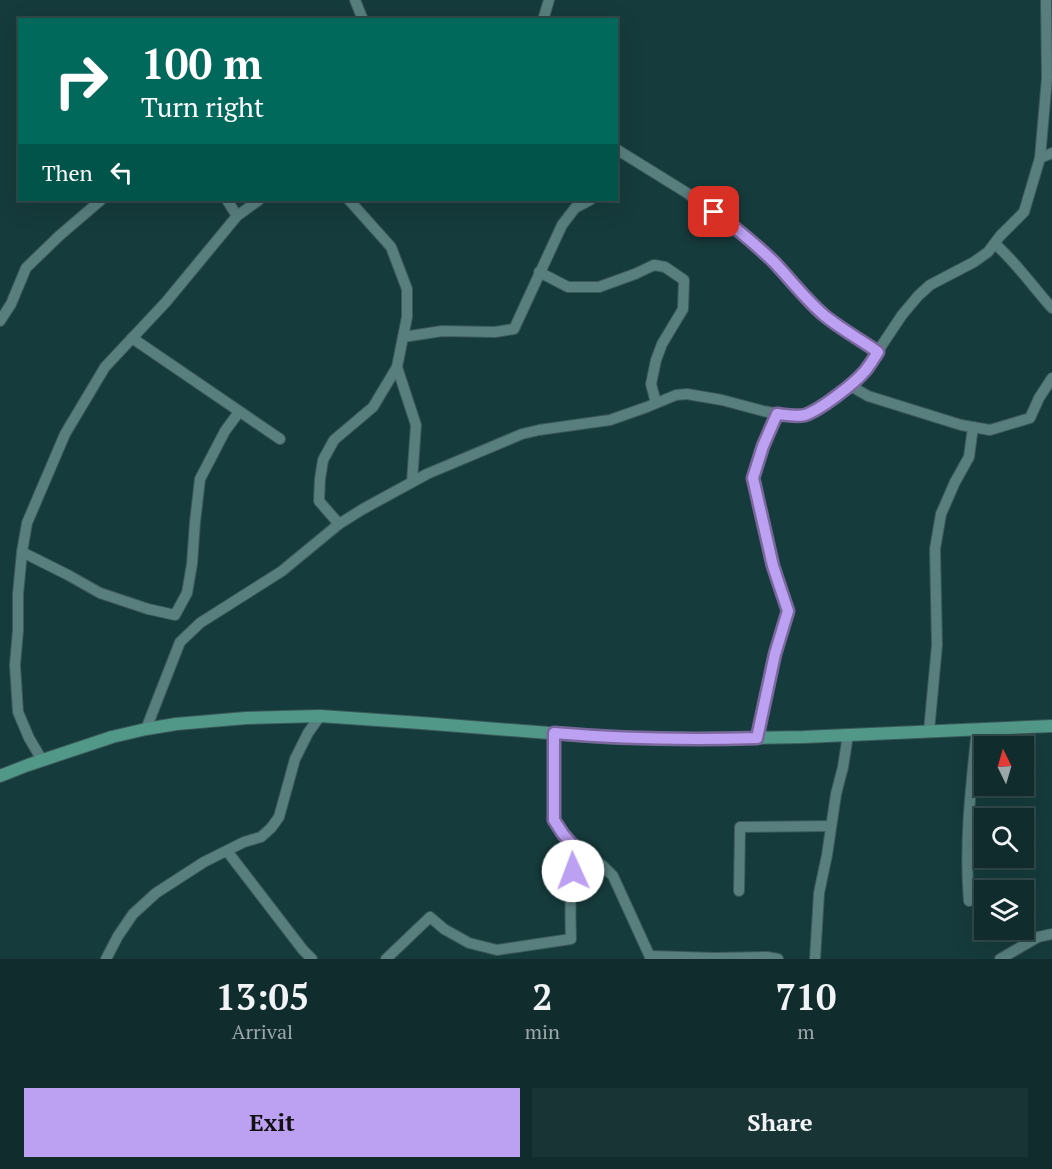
<!DOCTYPE html>
<html lang="en">
<head>
<meta charset="utf-8">
<style>
  body { margin:0; font-family:"PT Serif",serif; background:#193435; color:#f1f3f6; height:100vh; display:flex; flex-direction:column; font-size:22px; white-space:nowrap }
  * { box-sizing:border-box; margin:0 }
  p { font-size:20px; color:#9ca7aa }
  .icon { flex:none; width:33px; height:33px; fill:none; stroke:currentColor; stroke-width:2; stroke-linecap:round; stroke-linejoin:round }
  .map { position:relative; height:959px; overflow:hidden }
  .side { display:flex; flex-direction:column; background:#102c2d; flex:1 }
  .side>* { flex:none }
  .top-card { position:absolute; left:18px; top:18px; width:600px; height:183px; border-radius:0px; box-shadow:0 6px 24px #0002,0 0 0 2px #304849; background:#00695c; color:#fff; overflow:hidden }
  .needle { width:39px; rotate:355deg }
  .controls { position:absolute; left:974px; top:736px; display:grid; gap:12px }
  .controls a { display:grid; place-items:center; width:60px; height:60px; border-radius:0px; background:#102c2d; box-shadow:0 6px 24px #0002,0 0 0 2px #304849; font-size:30px }
  .pin { position:absolute; display:grid; place-items:center; width:51px; height:51px; color:#fff; margin:-26px; border-radius:12px; box-shadow:0 3px 9px #0006 }
  .me { position:absolute; width:66px; margin:-33px; rotate:358deg; stroke-linejoin:round; filter:drop-shadow(0 0 4px #0008) }
  .turn { display:flex; align-items:center; gap:21px; height:126px; padding:0 24px; font-size:27px }
  .turn .icon { width:78px; height:78px; stroke-width:2.5 }
  .turn b { display:block; font-size:42px; line-height:51px }
  .then { display:flex; align-items:center; height:57px; padding:0 24px; background:#0003; gap:12px; font-size:22px }
  .eta { display:flex; justify-content:space-evenly; align-items:center; height:102px; text-align:center }
  .eta b { font-size:36px; font-weight:600; line-height:42px }
  .action { display:flex; gap:12px; margin-top:auto; padding:12px 24px }
  .action a { flex:1; height:69px; border-radius:0px; background:#bca0f2; color:#111; font-size:24px; font-weight:600; line-height:69px; text-align:center }
  .action a+a { background:#193435; color:#f1f3f6 }
  .map>svg:first-child { display:block }
</style>
</head>
<body>
<div class="map">
<svg width="1052" height="959" viewBox="0 0 1052 959">
  <rect width="100%" height="100%" fill="#163b3c"/>
  <g fill="none" stroke-linecap="round" stroke-linejoin="round">
    <defs>
      <g id="minor">
        <polyline points="355,0 363,20"/>
        <polyline points="543,20 549,0"/>
        <polyline points="616,149 687,193 736,228 776,264 796,288 826,317 878,352"/>
        <polyline points="1040,158 1052,153"/>
        <polyline points="227,200 237,216"/>
        <path d="M 995,244 C 1017,263 1032,286 1052,308"/>
        <polyline points="539,272 568,287 599,287 635,274 654,265 665,267 684,280 683,309 662,344 656,360 651,384 656,403"/>
        <polyline points="0,321 11,304 26,268 59,236 101,200"/>
        <polyline points="403,337 442,331 495,332 514,329 562,225 575,208 590,200"/>
        <polyline points="132,338 280,439"/>
        <polyline points="397,367 416,425 412,482"/>
        <polyline points="849,385 868,396 961,425 990,430 1030,418 1039,398 1052,378"/>
        <polyline points="339,524 319,501 320,479 323,460 334,440 373,407 397,367 407,317 407,289 391,247 349,200"/>
        <polyline points="22,552 68,575 100,593 148,609 175,615 187,593 192,564 195,522 200,479 225,431 239,412"/>
        <polyline points="146,729 180,642 200,623 282,571 339,524 363,509 427,474 522,434 539,430 610,420 647,407 676,395 687,394 722,400 763,411 790,416 802,416 809,413 817,409 835,397 864,372 902,315 918,296 930,285 974,262 988,252 1000,236 1024,212 1040,158 1047,78 1046,0"/>
        <polyline points="929,731 937,645 935,549 941,514 955,482 969,457 973,427"/>
        <polyline points="554,733 554,820 563,834 579,852 602,865 613,876 651,959"/>
        <polyline points="757,738 775,654 787,611 781,586 773,566 753,478 763,446 777,414"/>
        <polyline points="42,760 29,738 18,712 15,665 18,630 18,594 22,552 27,523 65,434 105,367 166,302 237,216 259,200"/>
        <polyline points="227,851 303,950 312,959"/>
        <polyline points="739,891 740,827 830,826"/>
        <path d="M 969,901 C 964,844 971,786 977,729"/>
        <polyline points="650,956 715,958 767,957 778,959"/>
        <polyline points="106,959 118,936 133,914 156,893 204,862 244,842 261,837 271,828 279,817 295,759 308,733 320,716"/>
        <path d="M 386,959 L 430,917 L 444,929 L 469,943 L 497,950 L 571,939 C 570,906 569,884 579,852"/>
        <polyline points="815,959 819,893 827,855 836,794 843,767 848,735"/>
        <polyline points="1000,959 1038,937 1052,934"/>
      </g>
      <polyline id="secondary" points="0,776 28,765 112,737 146,729 176,724 246,718 320,716 421,723 613,738 692,739 804,737 1052,726"/>
    </defs>
    <!-- minor casing -->
    <use href="#minor" stroke="#3b595a" stroke-width="12"/>
    <!-- secondary casing -->
    <use href="#secondary" stroke="#3b595a" stroke-width="14"/>
    <!-- minor -->
    <use href="#minor" stroke="#587e7e" stroke-width="10"/>
    <!-- secondary -->
    <use href="#secondary" stroke="#529888" stroke-width="12"/>
  </g>
  <g fill="none" stroke-linecap="round" stroke-linejoin="round">
    <defs>
      <path id="route" d="M 573,871 L 579,852 L 563,834 L 554,820 L 554,733 C 622,739 689,740 757,738 L 775,654 L 788,611 L 773,566 L 753,478 L 763,446 L 777,414 C 786,415 796,417 805,415 C 820,410 854,384 865,371 C 870,365 874,358 878,352 C 861,340 841,329 825,316 C 806,300 791,280 774,262 C 755,244 735,227 714,212"/>
    </defs>
    <!-- route casing -->
    <use href="#route" stroke="#7a689d" stroke-width="15"/>
    <!-- route -->
    <use href="#route" stroke="#bca0f2" stroke-width="10"/>
  </g>
</svg>
<div class="controls">
<a><svg class="needle" viewBox="-14 -14 28 28"><path d="M0-13l5 13h-10z" fill="#e53935"/><path d="M0 13l5-13h-10z" fill="#9ca7aa"/></svg></a>
<a><svg class="icon" aria-label="search" viewBox="0 0 24 24"><circle cx="10" cy="10" r="6"/><path d="M15 15l6 6"/></svg></a>
<a><svg class="icon" aria-label="layers" viewBox="0 0 24 24"><path d="M12 4l9 5-9 5-9-5zM3 14l9 5 9-5"/></svg></a>
</div>
<div class="pin" style="left:714px;top:212px;background:#d93025"><svg class="icon" aria-label="arrive" viewBox="0 0 24 24"><path d="M6 21V4h12l-3 4 3 4H6"/></svg></div>
<svg class="me" style="left:573px;top:871px" viewBox="-20 -20 40 40"><circle r="19" fill="#fff"/><path d="M0-13L10 11 0 6-10 11z" fill="#bca0f2"/></svg>
<div class="top-card">
<div class="turn"><svg class="icon" aria-label="right" viewBox="0 0 24 24"><path d="M7 20v-9h11M14 6l5 5-5 5"/></svg><div><b>100 m</b>Turn right</div></div>
<div class="then">Then<svg class="icon" aria-label="left" viewBox="0 0 24 24"><path d="M17 20v-9H6M10 6l-5 5 5 5"/></svg></div>
</div>
</div>
<section class="side">
<div class="eta">
<div><b>13:05</b><p>Arrival</p></div>
<div><b>2</b><p>min</p></div>
<div><b>710</b><p>m</p></div>
</div>
<div class="action"><a>Exit</a><a>Share</a></div>
</section>
</body>
</html>
